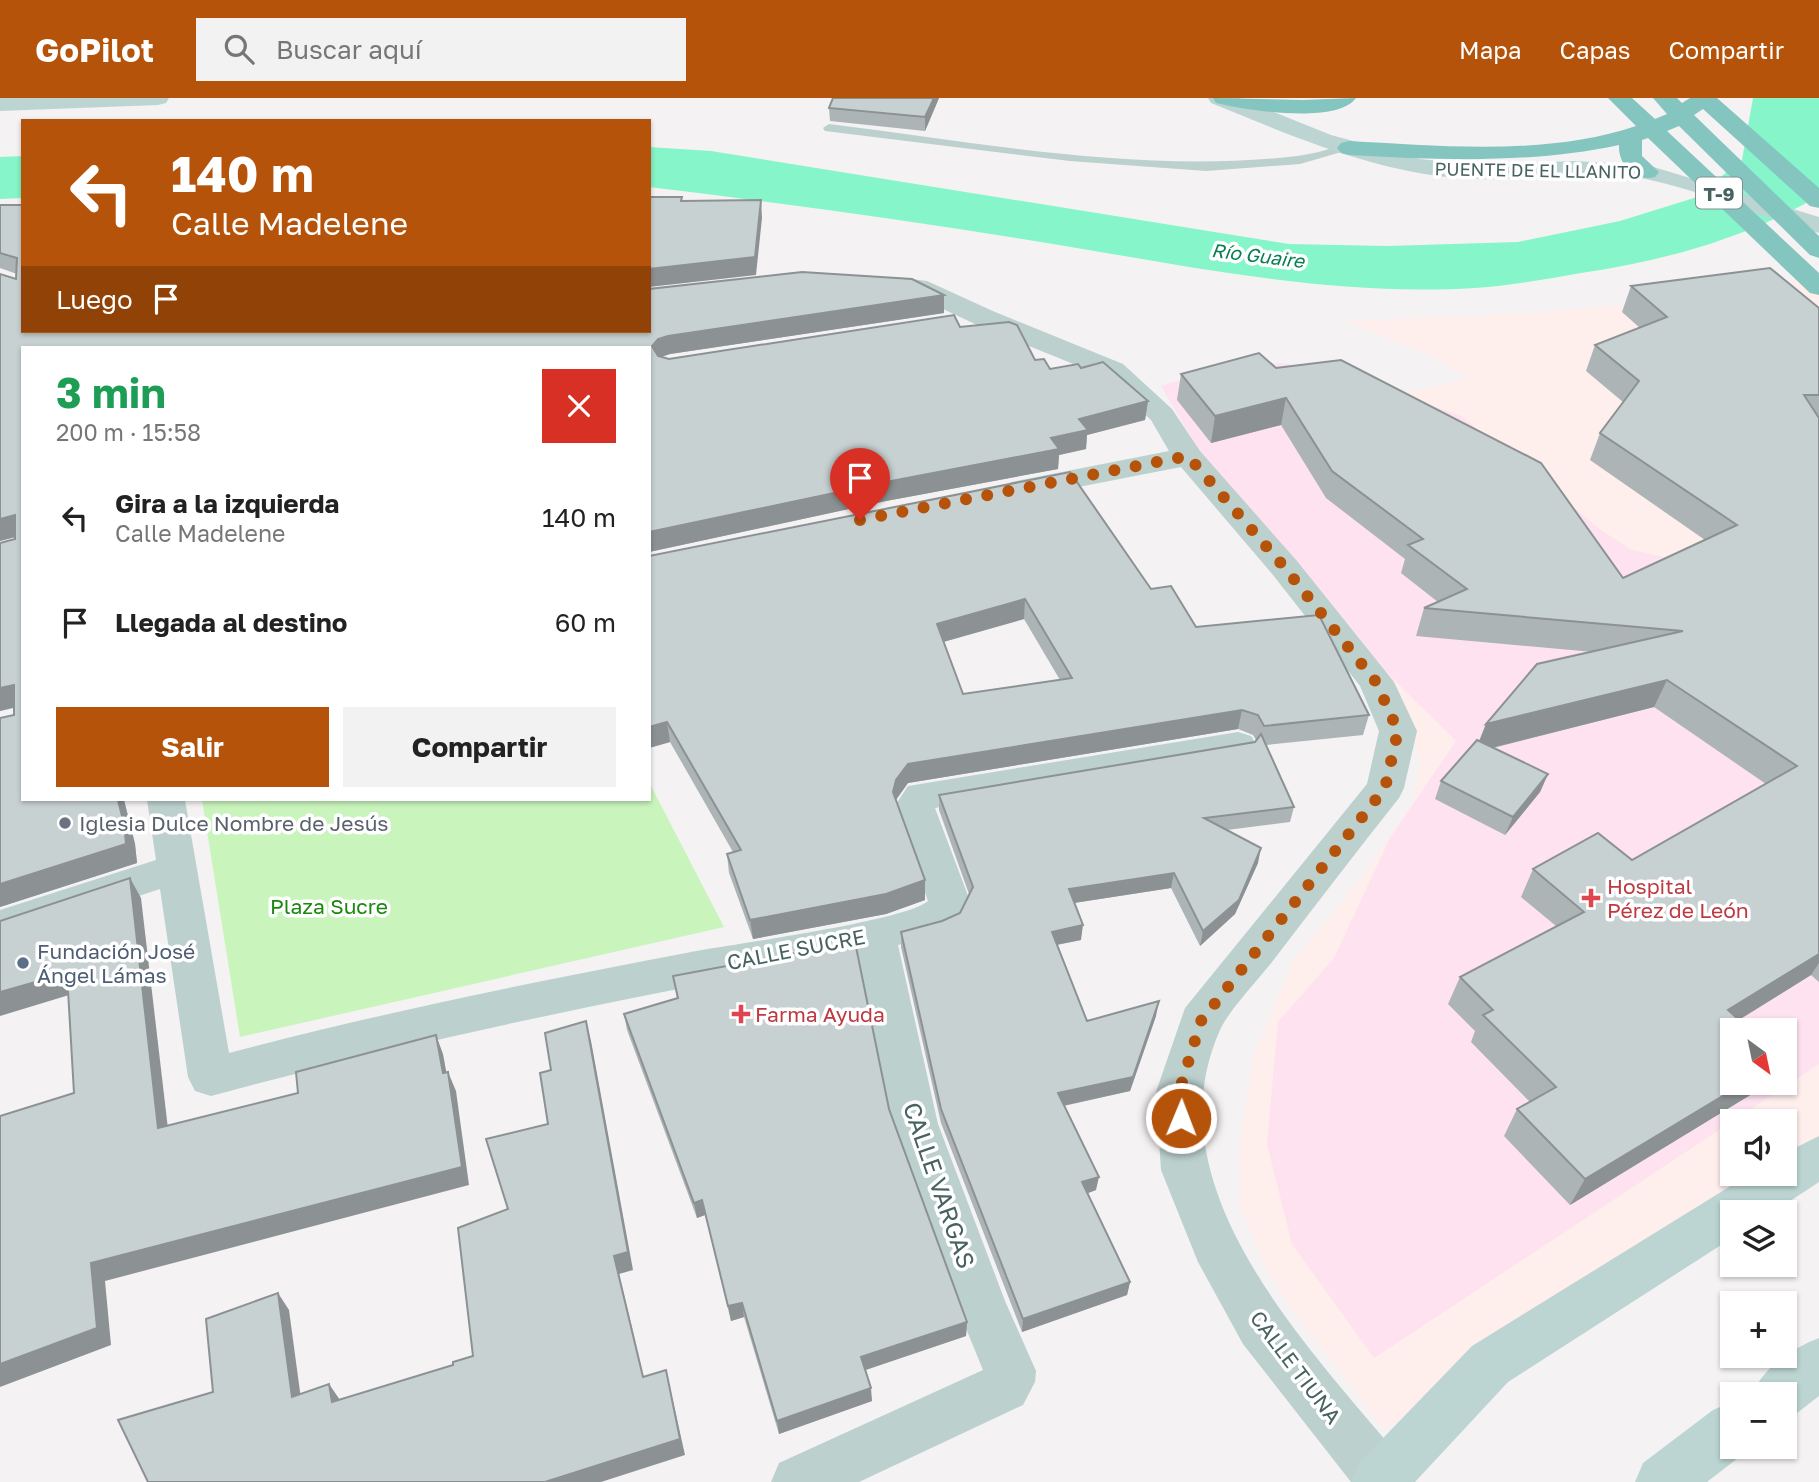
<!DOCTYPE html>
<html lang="es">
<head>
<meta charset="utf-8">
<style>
  body { margin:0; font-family:"Golos Text",sans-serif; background:#f2f2f2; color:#222; height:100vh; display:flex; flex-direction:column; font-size:26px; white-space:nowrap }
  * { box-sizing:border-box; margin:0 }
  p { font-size:23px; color:#767676 }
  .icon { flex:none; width:38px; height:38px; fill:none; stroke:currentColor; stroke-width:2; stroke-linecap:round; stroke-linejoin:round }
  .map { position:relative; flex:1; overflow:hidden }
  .sheet { position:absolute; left:21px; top:248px; width:630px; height:455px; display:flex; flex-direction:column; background:#fff; border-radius:0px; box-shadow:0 2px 5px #0004 }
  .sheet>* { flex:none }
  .banner { position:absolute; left:21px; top:21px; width:630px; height:214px; border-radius:0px; box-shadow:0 2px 5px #0004; background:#b45309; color:#fff; overflow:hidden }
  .needle { width:46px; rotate:147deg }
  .buttons { position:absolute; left:1720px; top:920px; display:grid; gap:14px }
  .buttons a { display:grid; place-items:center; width:77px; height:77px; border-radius:0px; background:#fff; box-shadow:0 2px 5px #0004; font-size:35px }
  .pin { position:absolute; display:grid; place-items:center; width:60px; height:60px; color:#fff; margin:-72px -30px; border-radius:50% 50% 50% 0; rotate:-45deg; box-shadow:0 0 7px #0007 }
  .pin .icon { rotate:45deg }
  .me { position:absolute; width:77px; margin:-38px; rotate:1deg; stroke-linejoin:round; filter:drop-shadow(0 0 5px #0008) }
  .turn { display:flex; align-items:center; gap:24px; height:147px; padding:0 35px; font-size:32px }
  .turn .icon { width:91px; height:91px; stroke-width:2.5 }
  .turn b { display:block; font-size:49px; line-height:60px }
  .then { display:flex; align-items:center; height:66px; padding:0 35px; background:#0003; gap:14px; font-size:26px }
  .round { display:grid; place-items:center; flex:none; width:74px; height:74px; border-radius:0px; background:#f2f2f2 }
  .headline { display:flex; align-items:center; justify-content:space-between; height:119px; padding:0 35px }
  h1 { font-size:42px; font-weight:700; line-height:52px; color:#1e9e55 }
  .button { display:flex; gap:14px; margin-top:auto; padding:14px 35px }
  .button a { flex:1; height:80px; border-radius:0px; background:#b45309; color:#fff; font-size:28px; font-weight:700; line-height:80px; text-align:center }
  .button a+a { background:#f2f2f2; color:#222 }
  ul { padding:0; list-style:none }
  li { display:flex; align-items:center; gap:21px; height:105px; padding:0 35px }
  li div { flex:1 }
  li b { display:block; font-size:26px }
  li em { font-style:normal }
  header { display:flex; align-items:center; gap:42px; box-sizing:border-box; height:98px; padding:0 35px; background:#b45309; color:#fff }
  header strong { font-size:33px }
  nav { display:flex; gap:38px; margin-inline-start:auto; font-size:24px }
  .search { width:490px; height:63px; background:#f2f2f2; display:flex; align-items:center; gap:18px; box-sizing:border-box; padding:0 24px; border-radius:0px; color:#767676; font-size:26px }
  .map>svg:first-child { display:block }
</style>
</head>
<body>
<header>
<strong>GoPilot</strong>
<div class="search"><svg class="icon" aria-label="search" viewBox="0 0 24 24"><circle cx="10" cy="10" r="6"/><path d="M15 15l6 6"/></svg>Buscar aquí</div>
<nav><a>Mapa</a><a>Capas</a><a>Compartir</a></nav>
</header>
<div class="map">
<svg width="1819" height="1384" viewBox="0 0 1819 1384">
  <rect width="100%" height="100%" fill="#f4f2f3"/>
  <!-- commercial -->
  <path fill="#feeeec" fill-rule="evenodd" d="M 1819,173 L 1819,1056 L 1603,1196 L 1384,1331 L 1290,1209 L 1262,1162 L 1240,1108 L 1239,1049 L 1253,960 L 1293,863 L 1364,776 L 1412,706 L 1420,665 L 1411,629 L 1183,347 L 1470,280 L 1428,257 L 1346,223 L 1535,215 L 1650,204 L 1756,191 L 1804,180 ZM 1732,933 L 1785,933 L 1785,985 L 1732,985 ZM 1732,1024 L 1785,1024 L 1785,1076 L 1732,1076 Z"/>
  <!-- medical -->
  <path fill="#fee2f0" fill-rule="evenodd" d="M 1282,265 L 1357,280 L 1461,318 L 1601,432 L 1632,452 L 1668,460 L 1819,468 L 1819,966 L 1374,1260 L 1292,1146 L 1267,1046 L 1278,924 L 1334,860 L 1390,740 L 1456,643 L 1380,568 L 1203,360 L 1161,288 L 1217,270 ZM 1732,933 L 1785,933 L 1785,985 L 1732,985 Z"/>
  <!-- green -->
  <polygon fill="#c9f5bd" points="649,684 724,829 240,939 202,702 649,702"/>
  <!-- water -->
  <g fill="#86f6ca">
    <path d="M 1753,0 L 1819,0 L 1819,98 C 1745,140 1665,163 1581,175 C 1546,181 1510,188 1475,190 C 1330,199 1189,168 1047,145 C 914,123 782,105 649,89 L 649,49 L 711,53 L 1289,146 L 1387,148 L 1518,144 L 1620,123 L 1694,100 L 1742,62 Z"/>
    <polygon points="23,58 23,100 0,101 0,59"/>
  </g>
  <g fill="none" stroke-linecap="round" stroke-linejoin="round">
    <!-- lane -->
    <path fill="#bcd0cd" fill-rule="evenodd" d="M 829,26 C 983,45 1142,76 1297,58 C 1314,56 1332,50 1349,46 L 1355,50 L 1300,66 L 1206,73 L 1070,63 L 825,33 L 823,30 Z"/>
    <!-- street -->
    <g fill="#bcd0cd" fill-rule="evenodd">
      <path d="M 895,179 L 927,183 L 995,214 L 1123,266 L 1172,311 L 1200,353 L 1297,463 L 1394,584 L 1417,633 L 1404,690 L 1399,700 C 1356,754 1314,809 1272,864 C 1258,882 1229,912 1220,932 C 1149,1090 1310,1250 1402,1362 L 1409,1384 L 1351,1384 L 1243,1246 L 1198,1164 L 1161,1072 L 1156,994 L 1185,910 L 1367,686 L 1379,633 L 1360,588 L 1273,477 L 1181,369 L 1022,400 L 1011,398 L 1006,391 L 1011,384 L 1169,353 L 1151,322 L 1103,278 L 975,226 L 913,197 L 886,193 L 882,187 L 886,181 Z"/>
      <path d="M 1238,634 L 1251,638 L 1257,647 L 1251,656 L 935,710 L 970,803 L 958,827 L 941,835 L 898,847 L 938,1026 L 1005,1203 L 1036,1273 L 1035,1284 L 1023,1307 L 859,1384 L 771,1384 L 779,1365 L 983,1272 L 956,1206 L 892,1026 L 858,857 C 641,897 424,940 211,998 L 195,993 L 188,979 L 160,791 L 0,844 L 0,812 L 156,762 L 147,702 L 185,702 L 229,955 C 380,915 533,884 686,855 C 727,847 906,823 928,803 L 896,713 L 898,703 L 908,688 Z"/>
    </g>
    <!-- secondary -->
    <g fill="#bcd5d3" fill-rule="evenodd">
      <polygon points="0,0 169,0 166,5 158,7 0,13"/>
      <path d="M 1208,0 L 1239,0 L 1331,37 L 1420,61 L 1476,67 L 1574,63 L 1647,67 L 1819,119 L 1819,135 C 1761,120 1704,93 1646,81 C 1590,70 1532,83 1476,81 C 1383,78 1295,39 1211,5 Z"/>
      <polygon points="1819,1038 1819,1084 1772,1115 1732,1115 1732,1140 1508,1284 1415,1384 1351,1384 1359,1365 1472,1248 1750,1076 1785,1076 1785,1055"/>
      <path d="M 1819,1240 L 1819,1298 L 1797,1315 L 1785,1320 L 1785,1297 L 1752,1297 C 1763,1269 1791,1251 1819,1240 Z"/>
      <polygon points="1732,1304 1732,1349 1751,1350 1707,1384 1635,1384 1643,1365 1713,1312"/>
    </g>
    <!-- highway -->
    <g fill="#85c5c0" fill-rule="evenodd">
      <path d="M 1213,0 L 1303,2 L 1356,0 C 1337,27 1244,12 1216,5 Z"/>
      <path d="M 1608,0 L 1632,0 L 1655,21 L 1667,16 L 1653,0 L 1677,0 L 1682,5 L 1690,0 L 1717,0 L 1819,90 L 1819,110 L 1810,108 L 1703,11 L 1694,17 L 1819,138 L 1819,160 L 1810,157 L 1679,28 L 1667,33 L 1819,175 L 1819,197 L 1810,195 L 1648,40 L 1642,42 L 1642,58 L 1659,74 L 1655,79 C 1635,84 1618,67 1619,47 C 1530,66 1439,62 1349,57 L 1341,55 L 1337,50 L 1341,45 L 1349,43 C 1442,48 1547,58 1636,28 Z"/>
    </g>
  </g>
  <!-- wall -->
  <g fill="#acb4b5" fill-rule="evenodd">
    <polygon points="833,0 939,0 925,33 830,23 829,10"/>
    <polygon points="0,107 23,107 23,233 649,233 649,191 802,174 912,181 944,197 944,215 670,256 662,259 669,261 954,217 960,229 1009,224 1017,227 1035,262 1044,261 1050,271 1078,266 1081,270 1103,264 1148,303 1145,322 1087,337 1086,351 1059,357 1058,371 886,403 649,454 649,250 23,250 23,702 124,702 135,746 137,765 0,809 0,620 14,617 14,610 0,613 0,445 15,441 15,439 0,443 0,176 16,181 17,176 0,170"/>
    <polygon points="1631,188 1819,210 1819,884 1811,877 1739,922 1765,988 1570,1107 1504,1038 1517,1011 1530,1004 1471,944 1475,933 1448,906 1460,879 1556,828 1521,799 1533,771 1632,762 1766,686 1654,609 1493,650 1548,676 1540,694 1505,737 1435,701 1441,683 1479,643 1486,626 1593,554 1416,538 1424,510 1438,504 1401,475 1405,461 1326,400 1281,327 1211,345 1177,302 1181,276 1276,270 1623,480 1705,442 1590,362 1600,335 1623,304 1586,273 1595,247 1640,230 1622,214"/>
    <path d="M 649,458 L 1151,491 L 1196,529 L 1369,617 L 1363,637 L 1266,647 L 1294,709 L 1290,724 L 1227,732 L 1258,765 L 1235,816 L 1200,848 L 1171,790 L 1074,805 L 1081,842 L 1057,847 L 1087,923 L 1156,918 L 1130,993 L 1064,1008 L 1096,1092 L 1088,1095 L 1130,1184 L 1127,1197 L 1022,1234 L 941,1025 L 901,849 L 901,834 L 942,823 L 960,815 L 969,796 L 939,712 L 939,697 L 1255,644 L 1256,642 L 1253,637 L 1238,631 L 908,685 L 896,701 L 925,802 L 886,816 L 753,841 L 729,775 L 727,756 L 733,754 L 670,644 L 649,650 ZM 1024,521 L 1060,582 L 963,596 L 943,544 Z"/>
    <polygon points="673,878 889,1011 967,1224 966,1238 866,1272 872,1303 779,1336 744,1219 731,1223 705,1117 697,1120 627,932 624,916 677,901"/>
  </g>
  <!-- shaded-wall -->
  <g fill="#8c9293">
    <polygon points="934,0 939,0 925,33 925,19"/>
    <polygon points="761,102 762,120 756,177 649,189 649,171"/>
    <polygon points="944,197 944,215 670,256 660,259 655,267 652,248 658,241 668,238"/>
    <polygon points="1286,300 1281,327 1211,345 1215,318"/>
    <polygon points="1148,303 1145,322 1087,337 1086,351 1059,357 1058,371 886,403 649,454 649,434 1051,340 1079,321"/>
    <polygon points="15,417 23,437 0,443 0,421"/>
    <polygon points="1025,501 1024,521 936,546 937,526"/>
    <polygon points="1667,582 1654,609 1475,654 1486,626"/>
    <polygon points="14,587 23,607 0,613 0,590"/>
    <polygon points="1242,612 1238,631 908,685 896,702 893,694 896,682 908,666"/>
    <polygon points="667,624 670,644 649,650 649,629"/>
    <polygon points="1548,676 1540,694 1505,737 1513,719"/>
    <polygon points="118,702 124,702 135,746 137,765 0,809 0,786"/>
    <polygon points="1261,750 1258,765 1235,816 1200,848 1203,833"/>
    <polygon points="1174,775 1171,790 1067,806 1069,791"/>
    <polygon points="130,780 141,800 170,1048 158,1030"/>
    <polygon points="925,782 925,802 886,816 753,841 750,822"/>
    <polygon points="1083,827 1081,842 1050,848 1052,834"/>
    <polygon points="1819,856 1819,865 1811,877 1711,939 1728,912"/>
    <polygon points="67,875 79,894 0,918 0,894"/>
    <polygon points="1159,903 1156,918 1130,993 1057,1009 1058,995"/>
    <polygon points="586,923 591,943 633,1172 619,1176 648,1296 614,1158"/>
    <polygon points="436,937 443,956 450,994 443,975"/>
    <polygon points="448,974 456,993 469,1087 105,1183 111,1247 0,1289 0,1266 91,1165"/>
    <polygon points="1744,985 1767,985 1765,988 1570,1107 1585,1081"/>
    <polygon points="1099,1079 1096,1092 1080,1098 1082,1084"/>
    <polygon points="702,1102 705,1117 697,1120 694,1105"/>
    <polygon points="1130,1184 1127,1197 1022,1234 1023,1221"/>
    <polygon points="278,1195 289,1212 303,1316 292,1299"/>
    <polygon points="742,1205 744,1219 731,1223 728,1208"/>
    <polygon points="967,1224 966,1238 862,1273 861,1259"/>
    <polygon points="666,1272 685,1357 601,1384 545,1384"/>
    <polygon points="329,1286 340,1302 332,1304"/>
    <polygon points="871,1290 872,1303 779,1336 777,1323"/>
  </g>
  <!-- building -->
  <g fill="#c8d1d2" stroke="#8c9293" stroke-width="2" fill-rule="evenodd">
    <polygon points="833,0 934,0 925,19 829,10"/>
    <polygon points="649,99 682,99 681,103 761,102 755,159 649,171"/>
    <polygon points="0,107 23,107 23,233 649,233 649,191 802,174 912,181 944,197 668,238 658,241 652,248 658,258 669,261 954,217 960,229 1009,224 1017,227 1035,262 1044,261 1050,271 1078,266 1081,270 1103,264 1148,303 1079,321 1088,332 1051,340 1059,351 886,384 649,434 649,250 23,250 23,702 118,702 124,726 126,746 0,786 0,620 14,617 14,587 0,590 0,445 15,441 15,417 0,421 0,176 16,181 17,160 0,155"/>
    <polygon points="1770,170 1819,210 1819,297 1804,297 1819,320 1819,856 1728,912 1751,933 1732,933 1732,985 1744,985 1585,1081 1517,1011 1556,989 1483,917 1493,912 1460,879 1584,814 1533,771 1598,735 1632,762 1797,668 1667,582 1486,626 1537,566 1683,533 1424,510 1467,491 1408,447 1423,441 1332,373 1286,300 1215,318 1181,276 1259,255 1276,270 1341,262 1541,365 1623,480 1737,427 1600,335 1639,283 1595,247 1667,219 1631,188"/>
    <path d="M 1070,374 L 1151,491 L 1171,488 L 1196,529 L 1319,517 L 1369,617 L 1264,628 L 1258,617 L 1242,612 L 908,666 L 896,682 L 893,694 L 925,782 L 886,796 L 750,822 L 727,756 L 741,752 L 667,624 L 649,629 L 649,458 ZM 1025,501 L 1072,580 L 963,596 L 937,526 Z"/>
    <polygon points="1261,636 1294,709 1204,720 1261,750 1239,802 1203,833 1174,775 1069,791 1083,827 1052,834 1087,923 1159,903 1133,979 1058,995 1099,1079 1082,1084 1130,1184 1023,1221 941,1011 901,834 942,823 960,815 973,789 939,697 1255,644"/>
    <polygon points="1477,642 1548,676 1513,719 1441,683"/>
    <polygon points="130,780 158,1030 298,995 296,974 436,937 443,975 448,974 462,1069 91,1165 97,1230 0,1266 0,1018 74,995 67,875 0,894 0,823"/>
    <polygon points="855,844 889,1011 967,1224 861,1259 871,1290 777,1323 742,1205 728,1208 702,1102 694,1105 624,916 678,900 673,878"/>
    <polygon points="586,923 628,1154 614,1158 643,1279 666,1272 680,1341 545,1384 148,1384 118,1322 213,1294 206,1221 278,1195 292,1299 329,1286 332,1304 453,1267 453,1264 473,1258 458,1130 508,1111 486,1041 548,1026 540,975 551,972 545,935"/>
  </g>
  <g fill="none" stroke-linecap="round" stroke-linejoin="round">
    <!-- route -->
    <polyline stroke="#b45309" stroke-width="12" stroke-dasharray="0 21.6" points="860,422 1188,358 1285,470 1376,584 1398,633 1385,690 1201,923 1179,994 1181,1020"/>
  </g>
  <!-- markers -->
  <circle fill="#6b7280" stroke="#fff" stroke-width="2.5" cx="65" cy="725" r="7"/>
  <g fill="#e0444e" stroke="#fff" stroke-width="2.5">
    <path d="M1587.5 789.5h7v7h7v7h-7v7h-7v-7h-7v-7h7z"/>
    <path d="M737.5 905.5h7v7h7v7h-7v7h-7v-7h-7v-7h7z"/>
  </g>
  <circle fill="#5c6f8a" stroke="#fff" stroke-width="2.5" cx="23" cy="865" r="7"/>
  <g text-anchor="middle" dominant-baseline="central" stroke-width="7" stroke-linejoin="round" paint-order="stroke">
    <!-- far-street labels -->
    <g font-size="18" fill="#47625f" stroke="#fff">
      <text transform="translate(1538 72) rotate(1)">PUENTE DE EL LLANITO</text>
    </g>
    <!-- shield labels -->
    <rect fill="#fff" stroke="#7e918f" stroke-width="2" x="1696" y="79.5" width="46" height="31" rx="5"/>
    <g font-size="19" font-weight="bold" fill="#47625f">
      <text x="1719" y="95">T-9</text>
    </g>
    <!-- far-water labels -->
    <g font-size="19" font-style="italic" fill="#068051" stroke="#fff">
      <text transform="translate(1258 157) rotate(7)">Río Guaire</text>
    </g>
    <!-- worship labels -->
    <g font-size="21" fill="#5b616d" stroke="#fff" text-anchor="start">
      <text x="79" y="725">Iglesia Dulce Nombre de Jesús</text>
    </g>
    <!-- health labels -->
    <g font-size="21" fill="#be3a42" stroke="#fff" text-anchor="start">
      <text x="1607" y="788">Hospital<tspan x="1607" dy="24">Pérez de León</tspan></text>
      <text x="755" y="916">Farma Ayuda</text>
    </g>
    <!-- park labels -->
    <g font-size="21" fill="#1a880d" stroke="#fff">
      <text x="329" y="808">Plaza Sucre</text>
    </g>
    <!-- street labels -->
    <g font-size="21" fill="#47625f" stroke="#fff">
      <text transform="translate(796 851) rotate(-11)">CALLE SUCRE</text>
      <text transform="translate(1296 1269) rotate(53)">CALLE TIUNA</text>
    </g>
    <!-- service labels -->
    <g font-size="21" fill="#4e5e75" stroke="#fff" text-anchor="start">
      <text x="37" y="853">Fundación José<tspan x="37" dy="24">Ángel Lámas</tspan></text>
    </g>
    <!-- near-street labels -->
    <g font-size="24" fill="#47625f" stroke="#fff">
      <text transform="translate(940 1087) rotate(71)">CALLE VARGAS</text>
    </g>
  </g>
</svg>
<div class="buttons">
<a><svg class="needle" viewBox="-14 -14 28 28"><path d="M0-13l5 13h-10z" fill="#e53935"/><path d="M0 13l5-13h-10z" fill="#767676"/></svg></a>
<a><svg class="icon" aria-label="sound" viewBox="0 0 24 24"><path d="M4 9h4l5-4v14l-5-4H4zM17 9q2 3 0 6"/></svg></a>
<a><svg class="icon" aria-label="layers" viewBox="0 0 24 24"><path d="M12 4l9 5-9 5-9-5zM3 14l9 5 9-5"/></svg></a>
<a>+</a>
<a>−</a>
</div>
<div class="pin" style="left:860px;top:422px;background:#d93025"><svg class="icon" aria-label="arrive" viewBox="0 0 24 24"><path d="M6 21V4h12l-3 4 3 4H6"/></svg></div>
<svg class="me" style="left:1181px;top:1020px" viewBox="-20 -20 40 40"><circle r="17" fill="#b45309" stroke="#fff" stroke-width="3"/><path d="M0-11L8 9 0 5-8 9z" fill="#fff"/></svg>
<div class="banner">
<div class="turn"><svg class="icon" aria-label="left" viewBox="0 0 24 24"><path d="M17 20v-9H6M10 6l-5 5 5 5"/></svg><div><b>140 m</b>Calle Madelene</div></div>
<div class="then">Luego<svg class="icon" aria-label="arrive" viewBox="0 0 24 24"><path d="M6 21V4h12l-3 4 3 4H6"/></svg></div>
</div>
<section class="sheet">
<div class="headline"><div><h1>3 min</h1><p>200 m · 15:58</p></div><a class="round" style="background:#d93025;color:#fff"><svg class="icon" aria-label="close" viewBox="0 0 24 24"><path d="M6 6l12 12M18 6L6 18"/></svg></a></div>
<ul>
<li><svg class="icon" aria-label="left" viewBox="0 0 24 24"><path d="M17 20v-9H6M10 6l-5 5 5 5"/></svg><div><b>Gira a la izquierda</b><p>Calle Madelene</p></div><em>140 m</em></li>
<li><svg class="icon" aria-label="arrive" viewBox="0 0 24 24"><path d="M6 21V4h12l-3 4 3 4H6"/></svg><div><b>Llegada al destino</b></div><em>60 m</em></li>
</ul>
<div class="button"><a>Salir</a><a>Compartir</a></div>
</section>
</div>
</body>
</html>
